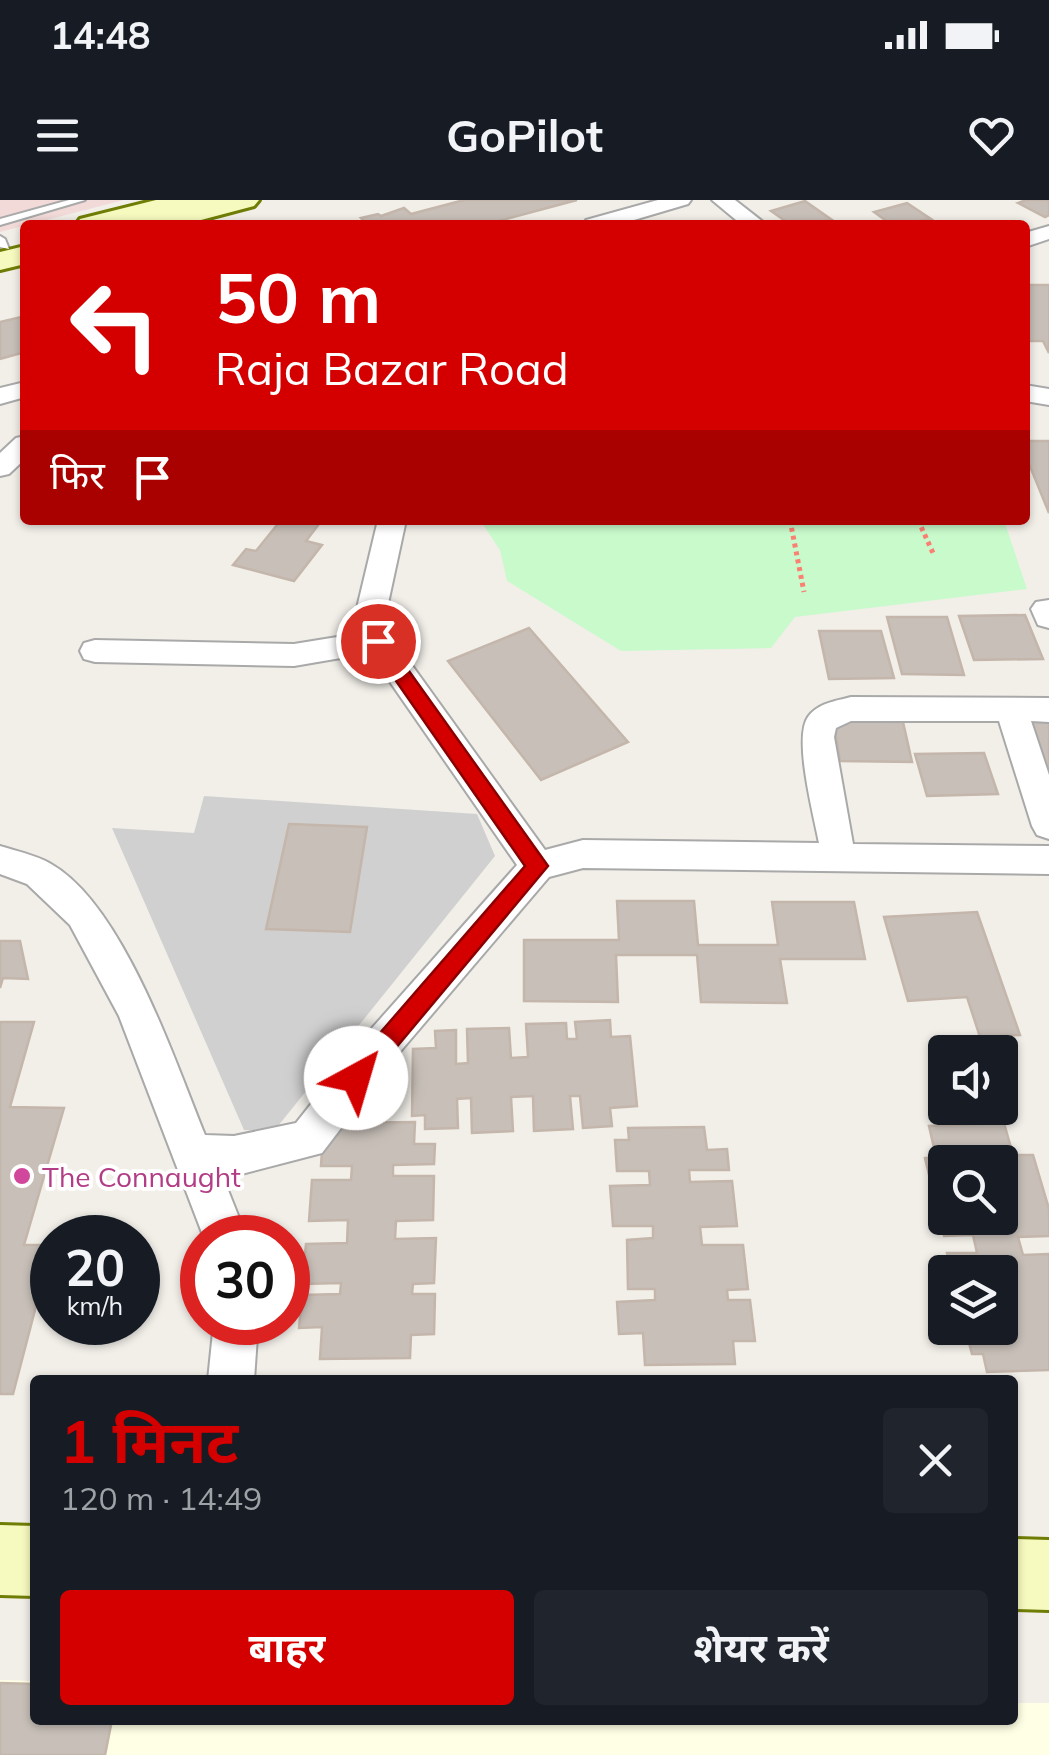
<!DOCTYPE html>
<html lang="hi">
<head>
<meta charset="utf-8">
<style>
  body { margin:0; font-family:Mulish,"Noto Sans Devanagari",sans-serif; background:#20242c; color:#f1f3f6; height:100vh; display:flex; flex-direction:column; font-size:38px; white-space:nowrap }
  * { box-sizing:border-box; margin:0 }
  p { font-size:32px; color:#9ea1a6 }
  .icon { flex:none; width:55px; height:55px; fill:none; stroke:currentColor; stroke-width:2; stroke-linecap:round; stroke-linejoin:round }
  .map { position:relative; flex:1; overflow:hidden }
  .details { position:absolute; left:30px; top:1175px; width:988px; height:350px; display:flex; flex-direction:column; background:#171b24; border-radius:10px; box-shadow:0 2px 8px #0004 }
  .details>* { flex:none }
  .guide { position:absolute; left:20px; top:20px; width:1010px; height:305px; border-radius:10px; box-shadow:0 2px 8px #0004; background:#d40000; color:#fff; overflow:hidden }
  .fabs { position:absolute; left:928px; top:835px; display:grid; gap:20px }
  .fabs a { display:grid; place-items:center; width:90px; height:90px; border-radius:10px; background:#171b24; box-shadow:0 2px 8px #0004; font-size:50px }
  .speed { position:absolute; left:30px; top:1015px; display:flex; gap:20px; font-size:50px; font-weight:700; text-align:center }
  .speed>* { display:grid; place-content:center; width:130px; height:130px; border-radius:50%; background:#171b24; box-shadow:0 2px 8px #0004; line-height:1 }
  .speed small { font-size:25px; font-weight:400 }
  .speed .limit { border:15px solid #d22; background:#fff; color:#111 }
  .pin { position:absolute; display:grid; place-items:center; width:85px; height:85px; color:#fff; margin:-42px; border:5px solid #fff; border-radius:50%; box-shadow:0 2px 10px #0007 }
  .me { position:absolute; width:110px; margin:-55px; rotate:39deg; stroke-linejoin:round; filter:drop-shadow(0 0 8px #0008) }
  .turn { display:flex; align-items:center; gap:35px; height:210px; padding:0 30px; font-size:45px }
  .turn .icon { width:130px; height:130px; stroke-width:2.5 }
  .turn b { display:block; font-size:70px; line-height:85px }
  .then { display:flex; align-items:center; height:95px; padding:0 30px; background:#0003; gap:20px; font-size:38px }
  .round { display:grid; place-items:center; flex:none; width:105px; height:105px; border-radius:10px; background:#20242c }
  .summary { display:flex; align-items:center; justify-content:space-between; height:170px; padding:0 30px }
  h1 { font-size:60px; font-weight:700; line-height:75px; color:#d40000 }
  .cta { display:flex; gap:20px; margin-top:auto; padding:20px 30px }
  .cta a { flex:1; height:115px; border-radius:10px; background:#d40000; color:#fff; font-size:40px; font-weight:700; line-height:115px; text-align:center }
  .cta a+a { background:#20242c; color:#f1f3f6 }
  .status { display:flex; justify-content:space-between; align-items:center; height:70px; padding:0 50px; background:#171b24; direction:ltr }
  .status svg { height:28px; fill:currentColor }
  header { display:flex; justify-content:space-between; align-items:center; height:130px; padding:0 30px; background:#171b24; font-size:45px; font-weight:700 }
  .map>svg:first-child { display:block }
</style>
</head>
<body>
<div class="status"><b>14:48</b><svg viewBox="0 0 49 12"><path d="M0 12V9h3v3zM5 12V6h3v6zM10 12V3h3v9zM15 12V0h3v12zM26 1h20v11H26zM47 4h2v5h-2z"/></svg></div>
<header><svg class="icon" aria-label="menu" viewBox="0 0 24 24"><path d="M4 6h16M4 12h16M4 18h16"/></svg>GoPilot<svg class="icon" aria-label="heart" viewBox="0 0 24 24"><path d="M12 20l-8-8c-3-5 5-10 8-4 3-6 11-1 8 4z"/></svg></header>
<div class="map">
<svg width="1049" height="1555" viewBox="0 0 1049 1555">
  <rect width="100%" height="100%" fill="#f2efe9"/>
  <!-- commercial -->
  <polygon fill="#f2dad9" points="0,0 124,0 0,32"/>
  <!-- education -->
  <polygon fill="#ffffe5" points="0,1480 35,1481 35,1520 1012,1520 1013,1503 1049,1503 1049,1555 0,1555"/>
  <!-- religious -->
  <polygon fill="#d0d0d0" points="204,596 477,614 495,656 274,931 244,930 112,628 194,633"/>
  <!-- park -->
  <polygon fill="#c8facc" points="480,320 1004,320 1027,389 795,417 771,448 621,451 507,381 500,350"/>
  <!-- building -->
  <g fill="#c7bfb8" stroke="#c4b6ab" stroke-width="2.5" fill-rule="evenodd">
    <polygon points="464,0 577,0 484,25 359,25 366,23 361,18 378,14 381,16 404,8 411,14"/>
    <polygon points="1026,0 1049,0 1049,15 1045,17 1018,3"/>
    <polygon points="805,1 832,20 791,25 771,11"/>
    <polygon points="907,3 931,19 892,25 874,12"/>
    <polygon points="1025,85 1049,85 1049,153 1043,141 1025,141"/>
    <polygon points="25,116 25,152 0,159 0,122"/>
    <polygon points="1025,241 1049,241 1049,313 1025,254"/>
    <polygon points="281,320 322,320 306,341 322,345 294,381 233,365 246,349 256,351"/>
    <polygon points="1025,415 1043,459 974,460 959,416"/>
    <polygon points="887,417 947,417 964,475 902,474"/>
    <polygon points="529,428 628,542 541,580 448,461"/>
    <polygon points="819,431 881,431 894,478 829,479"/>
    <polygon points="1025,519 1049,519 1049,591"/>
    <polygon points="833,521 903,522 912,562 840,561"/>
    <polygon points="984,553 998,594 927,596 915,554"/>
    <polygon points="289,624 367,627 350,732 266,729"/>
    <polygon points="617,701 694,701 698,745 778,745 772,702 854,702 865,759 780,759 787,803 701,802 697,755 616,755 618,802 524,801 524,740 619,740"/>
    <polygon points="977,712 1020,835 980,837 967,797 908,801 884,717"/>
    <polygon points="0,741 20,741 28,779 3,778 0,788"/>
    <polygon points="610,820 611,837 630,836 637,906 610,908 612,926 583,928 580,896 570,896 573,929 534,931 533,896 511,897 513,931 472,933 471,898 457,899 458,928 425,929 425,915 412,916 413,849 436,848 435,831 456,830 456,864 468,863 467,829 509,828 511,858 528,857 526,824 566,823 567,839 577,839 575,822"/>
    <polygon points="0,822 34,822 10,907 64,908 24,1045 52,1045 13,1194 0,1194"/>
    <polygon points="415,922 414,944 435,944 434,964 393,965 393,976 434,976 433,1020 396,1021 395,1039 436,1038 434,1083 413,1084 412,1094 435,1094 434,1134 411,1135 410,1158 320,1159 322,1127 299,1128 302,1095 340,1094 341,1083 302,1084 306,1044 347,1043 348,1020 309,1021 312,980 351,980 352,966 321,966 323,935 338,935 339,923"/>
    <path d="M 1004,923 L 1013,955 L 1033,955 L 1049,1009 L 1049,1036 L 1018,1037 L 1023,1055 L 1049,1054 L 1049,1170 L 987,1172 L 983,1154 L 972,1154 L 965,1128 L 1000,1128 L 1000,1072 L 952,1072 L 947,1053 L 977,1053 L 973,1035 L 944,1036 L 925,958 L 936,957 L 929,926 ZM 945,962 L 1000,962 L 1000,1018 L 945,1018 Z"/>
    <polygon points="704,927 707,950 727,949 729,970 689,970 690,982 732,981 737,1026 700,1027 702,1045 743,1045 748,1089 727,1090 728,1100 750,1100 755,1141 733,1141 735,1164 645,1165 643,1133 619,1134 617,1102 655,1100 655,1089 628,1089 627,1040 653,1038 653,1026 613,1026 610,986 650,985 649,971 617,971 615,940 629,940 628,928"/>
    <polygon points="0,1483 35,1484 35,1520 112,1520 105,1555 0,1555"/>
  </g>
  <g fill="none" stroke-linecap="round" stroke-linejoin="round">
    <defs>
      <g id="lane">
        <polygon points="69,0 85,0 0,25 0,19"/>
        <polygon points="0,36 5,39 9,49 0,47"/>
      </g>
      <g id="street">
        <polygon points="658,0 691,0 688,4 617,25 583,25 586,20"/>
        <polygon points="712,0 735,0 767,25 742,25"/>
        <polygon points="1049,26 1049,39 1025,47 1025,33"/>
        <polygon points="25,182 25,197 0,204 0,188"/>
        <polygon points="1025,185 1049,189 1049,205 1025,201"/>
        <polygon points="25,236 25,259 9,274 0,276 0,253 16,238"/>
        <path d="M 378,320 L 406,320 L 387,408 L 393,439 L 545,650 L 583,640 L 819,643 C 814,616 793,538 808,517 C 818,503 836,501 851,497 L 1049,498 L 1049,522 L 1031,521 L 1049,575 L 1049,639 L 1037,635 L 1032,626 L 999,521 L 851,521 L 836,528 L 834,537 L 853,644 L 1049,646 L 1049,674 L 583,668 L 549,677 L 393,860 L 322,953 L 234,976 L 222,975 L 247,1038 L 204,1038 L 119,816 L 70,725 L 27,684 L 0,674 L 0,646 C 16,651 36,655 51,664 C 123,705 174,859 205,935 L 234,936 L 296,923 L 365,836 L 517,665 L 370,453 L 294,466 L 95,462 L 84,459 L 80,451 L 84,443 L 95,440 L 294,444 L 362,433 L 357,408 Z"/>
        <polygon points="1049,400 1049,428 1038,425 1031,409 1036,402"/>
        <polygon points="214,1122 258,1122 254,1180 208,1180"/>
      </g>
      <g id="secondary">
        <polygon points="156,0 259,0 254,6 182,25 145,25 144,21 127,25 76,25 80,19"/>
        <polygon points="25,46 25,64 0,70 0,52"/>
        <polygon points="0,1325 35,1326 35,1396 0,1395"/>
        <polygon points="1012,1339 1049,1340 1049,1410 1012,1409"/>
      </g>
    </defs>
    <!-- lane casing -->
    <use href="#lane" stroke="#a9a9a9" stroke-width="4"/>
    <!-- street casing -->
    <use href="#street" stroke="#a9a9a9" stroke-width="4"/>
    <!-- secondary casing -->
    <use href="#secondary" stroke="#707d05" stroke-width="6"/>
    <!-- path -->
    <g stroke="#fa8072" stroke-width="5" stroke-dasharray="4 4" stroke-linecap="butt">
      <polyline points="790,320 804,392"/>
      <polyline points="918,320 933,353"/>
    </g>
    <!-- lane -->
    <use href="#lane" fill="#fff" fill-rule="evenodd"/>
    <!-- street -->
    <use href="#street" fill="#fff" fill-rule="evenodd"/>
    <!-- secondary -->
    <use href="#secondary" fill="#f7fabf" fill-rule="evenodd"/>
  </g>
  <!-- route -->
  <polygon fill="#d40000" stroke="#8a0000" stroke-width="2.5" points="378,434 384,436 548,666 364,886 356,889 347,886 343,878 347,871 525,666 371,445 368,441"/>
  <!-- markers -->
  <circle fill="#d1479c" stroke="#fff" stroke-width="4" cx="22" cy="976" r="10"/>
  <g text-anchor="middle" dominant-baseline="central" stroke-width="8" stroke-linejoin="round" paint-order="stroke">
    <!-- hotel labels -->
    <g font-size="28" fill="#b23c85" stroke="#fff" text-anchor="start">
      <text x="42" y="976">The Connaught</text>
    </g>
  </g>
</svg>
<div class="fabs">
<a><svg class="icon" aria-label="sound" viewBox="0 0 24 24"><path d="M4 9h4l5-4v14l-5-4H4zM17 9q2 3 0 6"/></svg></a>
<a><svg class="icon" aria-label="search" viewBox="0 0 24 24"><circle cx="10" cy="10" r="6"/><path d="M15 15l6 6"/></svg></a>
<a><svg class="icon" aria-label="layers" viewBox="0 0 24 24"><path d="M12 4l9 5-9 5-9-5zM3 14l9 5 9-5"/></svg></a>
</div>
<div class="speed"><div>20<small>km/h</small></div><div class="limit">30</div></div>
<div class="pin" style="left:378px;top:441px;background:#d93025"><svg class="icon" aria-label="arrive" viewBox="0 0 24 24"><path d="M6 21V4h12l-3 4 3 4H6"/></svg></div>
<svg class="me" style="left:356px;top:878px" viewBox="-20 -20 40 40"><circle r="19" fill="#fff"/><path d="M0-13L10 11 0 6-10 11z" fill="#d40000"/></svg>
<div class="guide">
<div class="turn"><svg class="icon" aria-label="left" viewBox="0 0 24 24"><path d="M17 20v-9H6M10 6l-5 5 5 5"/></svg><div><b>50 m</b>Raja Bazar Road</div></div>
<div class="then">फिर<svg class="icon" aria-label="arrive" viewBox="0 0 24 24"><path d="M6 21V4h12l-3 4 3 4H6"/></svg></div>
</div>
<section class="details">
<div class="summary"><div><h1>1 मिनट</h1><p>120 m · 14:49</p></div><a class="round"><svg class="icon" aria-label="close" viewBox="0 0 24 24"><path d="M6 6l12 12M18 6L6 18"/></svg></a></div>
<div class="cta"><a>बाहर</a><a>शेयर करें</a></div>
</section>
</div>
</body>
</html>
